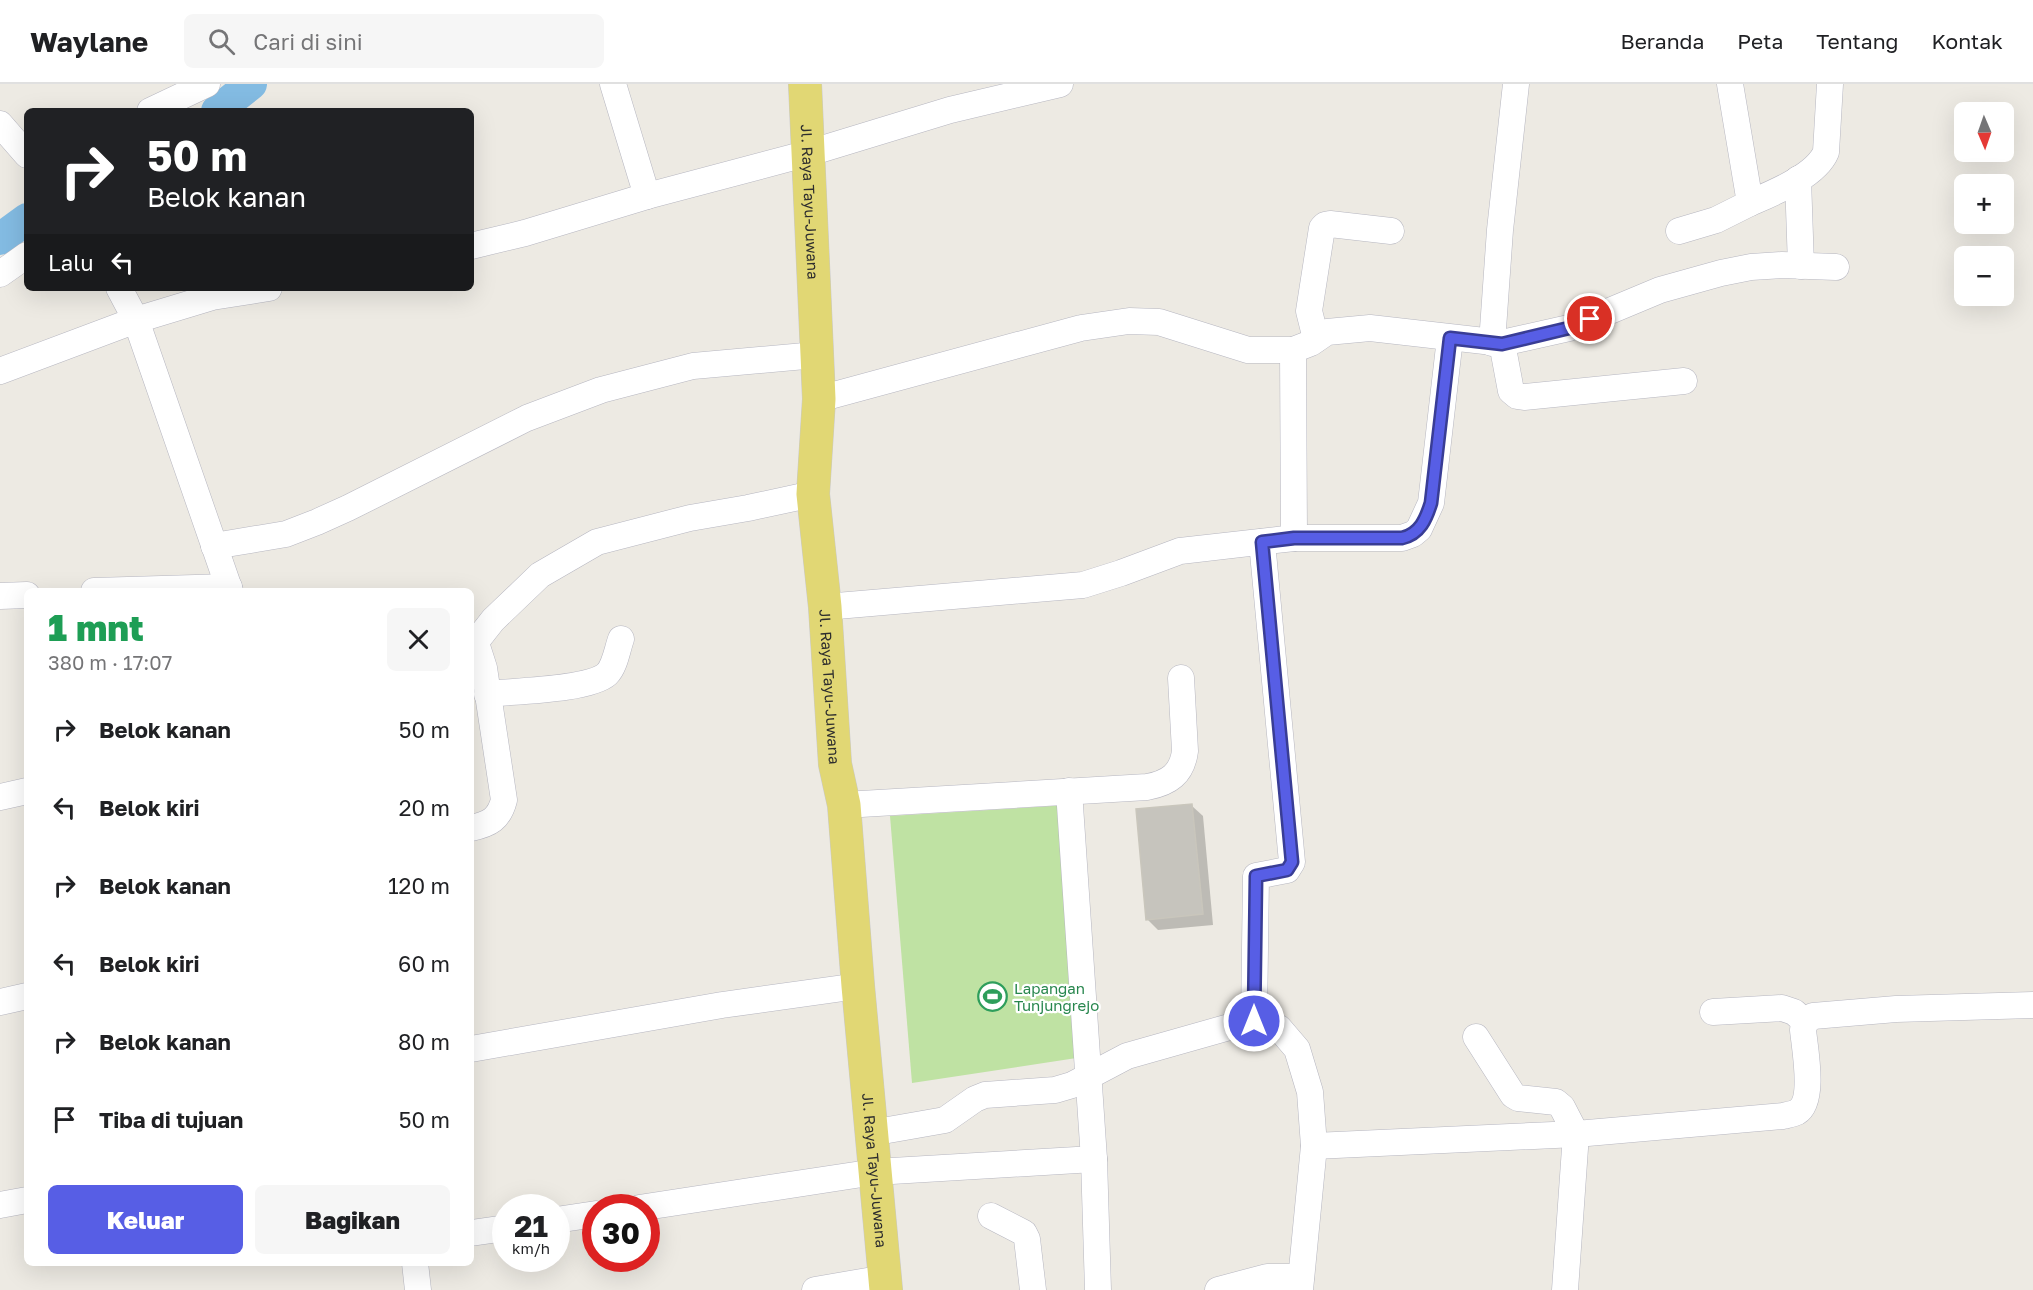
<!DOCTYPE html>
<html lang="id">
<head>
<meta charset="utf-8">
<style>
  body { margin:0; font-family:"Golos Text",sans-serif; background:#f6f6f6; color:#202124; height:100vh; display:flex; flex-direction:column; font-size:22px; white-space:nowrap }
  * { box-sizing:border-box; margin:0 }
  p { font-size:20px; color:#757577 }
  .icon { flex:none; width:33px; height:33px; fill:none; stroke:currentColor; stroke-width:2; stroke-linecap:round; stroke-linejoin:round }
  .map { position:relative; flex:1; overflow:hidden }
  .details { position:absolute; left:24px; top:504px; width:450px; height:678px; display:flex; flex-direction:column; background:#fff; border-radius:9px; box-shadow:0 6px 24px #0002 }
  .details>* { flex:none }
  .hud { position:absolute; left:24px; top:24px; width:450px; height:183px; border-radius:9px; box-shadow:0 6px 24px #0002; background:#202124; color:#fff; overflow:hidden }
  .needle { width:39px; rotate:178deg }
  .fabs { position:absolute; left:1954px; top:18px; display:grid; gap:12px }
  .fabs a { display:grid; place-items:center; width:60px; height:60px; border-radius:9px; background:#fff; box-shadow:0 6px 24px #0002; font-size:30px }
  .speed { position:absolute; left:492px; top:1110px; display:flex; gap:12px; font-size:30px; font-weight:700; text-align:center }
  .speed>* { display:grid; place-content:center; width:78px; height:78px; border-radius:50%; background:#fff; box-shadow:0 6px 24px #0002; line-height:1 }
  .speed small { font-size:15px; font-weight:400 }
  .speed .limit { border:9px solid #d22; background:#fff; color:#111 }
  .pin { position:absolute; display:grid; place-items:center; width:51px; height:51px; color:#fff; margin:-26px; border:3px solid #fff; border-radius:50%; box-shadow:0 2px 6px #0007 }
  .me { position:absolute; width:66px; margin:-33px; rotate:0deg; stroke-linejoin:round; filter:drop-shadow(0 0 4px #0008) }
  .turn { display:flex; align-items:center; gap:21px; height:126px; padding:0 24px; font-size:27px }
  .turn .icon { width:78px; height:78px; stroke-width:2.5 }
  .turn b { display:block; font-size:42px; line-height:51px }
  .then { display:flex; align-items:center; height:57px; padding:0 24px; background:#0003; gap:12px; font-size:22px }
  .round { display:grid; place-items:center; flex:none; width:63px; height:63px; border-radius:9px; background:#f6f6f6 }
  .overview { display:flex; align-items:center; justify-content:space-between; height:102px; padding:0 24px }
  h1 { font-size:36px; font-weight:800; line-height:45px; color:#1e9e55 }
  .cta { display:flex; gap:12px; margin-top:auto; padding:12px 24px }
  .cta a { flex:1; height:69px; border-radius:9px; background:#575ee5; color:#fff; font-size:24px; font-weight:800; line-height:69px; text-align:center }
  .cta a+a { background:#f6f6f6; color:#202124 }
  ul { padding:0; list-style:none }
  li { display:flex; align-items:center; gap:18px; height:78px; padding:0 24px }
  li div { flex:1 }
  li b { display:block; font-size:22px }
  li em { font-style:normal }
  header { display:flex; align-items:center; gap:36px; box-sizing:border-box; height:84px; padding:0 30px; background:#fff; border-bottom:2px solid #e0e0e0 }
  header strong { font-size:28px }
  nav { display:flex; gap:33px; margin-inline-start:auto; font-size:21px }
  .search { width:420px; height:54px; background:#f6f6f6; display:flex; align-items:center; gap:15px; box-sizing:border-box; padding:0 21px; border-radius:9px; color:#757577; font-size:22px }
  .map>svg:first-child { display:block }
</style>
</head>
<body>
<header>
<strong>Waylane</strong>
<div class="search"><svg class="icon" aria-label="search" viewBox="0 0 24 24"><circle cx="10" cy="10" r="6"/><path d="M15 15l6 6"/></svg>Cari di sini</div>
<nav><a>Beranda</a><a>Peta</a><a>Tentang</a><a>Kontak</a></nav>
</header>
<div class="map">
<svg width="2033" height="1206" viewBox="0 0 2033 1206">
  <rect width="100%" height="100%" fill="#edeae3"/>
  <!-- pitch -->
  <polygon fill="#bfe2a3" points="1069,721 1083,973 912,999 890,732"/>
  <!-- shadow -->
  <polygon fill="#0003" points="1192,722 1203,732 1213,841 1158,846 1147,835"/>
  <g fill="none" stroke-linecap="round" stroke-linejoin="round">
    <!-- river -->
    <g stroke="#83bbe2" stroke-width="32">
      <polyline points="217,27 251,0"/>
      <polyline points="0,155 27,135"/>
    </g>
  </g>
  <!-- building -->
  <polygon fill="#c6c4bd" stroke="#c9c6bc" stroke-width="1.5" points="1192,720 1203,830 1146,836 1136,725"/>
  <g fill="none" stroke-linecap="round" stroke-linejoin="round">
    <defs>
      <g id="minor">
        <polyline points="613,0 647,112"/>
        <polyline points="150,27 207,0"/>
        <polyline points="0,40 27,71"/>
        <polyline points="1798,95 1801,182"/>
        <path d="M 1750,119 C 1773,109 1816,92 1826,68 L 1830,0"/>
        <polyline points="1679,147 1716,136 1750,119 1730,0"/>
        <polyline points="471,162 525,149 647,112 809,69 950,26 1060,0"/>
        <polyline points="0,190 27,171"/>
        <polyline points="119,204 136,236 230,507"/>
        <polyline points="1316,255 1309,227 1322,144 1325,141 1330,140 1391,147"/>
        <polyline points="1492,259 1500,146 1516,0"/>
        <polyline points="1502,259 1511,307 1517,312 1524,313 1684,297"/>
        <polyline points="0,287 136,236 212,213 269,204"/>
        <polyline points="819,315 1081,244 1129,237 1159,238 1248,266 1293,266 1311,259 1327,248 1370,244 1502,259 1569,244 1660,206 1721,189 1751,183 1782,181 1836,183"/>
        <polyline points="1294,454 1402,454 1413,450 1419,445 1431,419 1450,254"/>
        <polyline points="214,462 286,450 317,438 348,424 527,334 601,306 693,282 816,271"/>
        <polyline points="94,507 229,503"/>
        <polyline points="0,512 27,511"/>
        <polyline points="825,523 1083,501 1121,489 1180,467 1294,454 1293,266"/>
        <polyline points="471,564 493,536 540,491 597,458 690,434 748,424 813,410"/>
        <path d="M 487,610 C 514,607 589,606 607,590 C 615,582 617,566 621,555"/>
        <polyline points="1069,707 1094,1075 1098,1206"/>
        <polyline points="0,713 27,707"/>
        <path d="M 844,721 L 1147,703 C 1169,699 1182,690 1185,667 L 1181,594"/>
        <path d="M 471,744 C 490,740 499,735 504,716 L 484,584 L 476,559"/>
        <polyline points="0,918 27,912"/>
        <polyline points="1713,928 1782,924 1794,928 1805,938"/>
        <polyline points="1254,937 1256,792 1287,786 1292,778 1262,458"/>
        <polyline points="1476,953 1513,1011 1518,1014 1556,1018 1562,1023 1576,1050 1565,1206"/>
        <polyline points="471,965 722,921 858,902"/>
        <polyline points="871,1049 945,1036 975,1015 985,1011 1055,1006 1072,1001 1127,972 1247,938 1254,937 1279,944 1297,965 1310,1008 1314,1062 1300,1206"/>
        <path d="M 1314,1062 L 1576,1050 L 1783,1032 C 1787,1031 1793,1030 1797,1028 C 1815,1017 1805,966 1803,946 L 1805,938 L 1813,932 L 1896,925 L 2033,921"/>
        <polyline points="0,1121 27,1116"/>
        <polyline points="639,1124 875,1088 1094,1075"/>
        <polyline points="991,1132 1024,1149 1027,1155 1033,1206"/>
        <polyline points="556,1136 596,1130"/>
        <polyline points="471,1149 506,1144"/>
        <polyline points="415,1179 418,1206"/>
        <polyline points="815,1206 885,1194"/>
        <polyline points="1218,1206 1267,1193 1301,1193"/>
      </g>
      <g id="major">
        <path id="s1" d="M 805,0 L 819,315 L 813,410 L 825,523 L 835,680 L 844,721 L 858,902 L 886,1206"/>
      </g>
    </defs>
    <!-- minor casing -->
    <use href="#minor" stroke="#b6b6c0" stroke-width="27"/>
    <!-- major casing -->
    <use href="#major" stroke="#c9c9c9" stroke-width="34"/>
    <!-- minor -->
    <use href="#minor" stroke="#fff" stroke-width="26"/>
    <!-- major -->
    <use href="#major" stroke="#e1d774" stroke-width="33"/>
  </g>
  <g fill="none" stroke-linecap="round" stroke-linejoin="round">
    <defs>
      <path id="route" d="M 1254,937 L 1256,792 L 1287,786 L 1292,778 L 1262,458 L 1294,454 L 1402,454 C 1420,450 1426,435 1431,419 L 1450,254 L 1502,260 L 1569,244 L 1590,235"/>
    </defs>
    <!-- route casing -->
    <use href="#route" stroke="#393d95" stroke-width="15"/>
    <!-- route -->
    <use href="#route" stroke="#575ee5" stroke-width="10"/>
  </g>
  <!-- icons -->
  <defs>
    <symbol id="stadium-ring" viewBox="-11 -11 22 22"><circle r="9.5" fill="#fff" stroke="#2e9e5b" stroke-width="1.5"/><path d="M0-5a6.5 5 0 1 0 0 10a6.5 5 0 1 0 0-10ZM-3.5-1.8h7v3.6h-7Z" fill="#2e9e5b"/></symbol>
  </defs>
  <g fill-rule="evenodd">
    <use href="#stadium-ring" x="976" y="896" width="33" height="33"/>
  </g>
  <g text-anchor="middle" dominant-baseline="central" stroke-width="4.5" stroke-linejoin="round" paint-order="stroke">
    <!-- street labels -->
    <g font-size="15" fill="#2e2e2e" stroke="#fff">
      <text stroke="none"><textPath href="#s1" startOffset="118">Jl. Raya Tayu-Juwana</textPath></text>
      <text stroke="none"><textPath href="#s1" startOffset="604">Jl. Raya Tayu-Juwana</textPath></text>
      <text stroke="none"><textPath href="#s1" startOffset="1090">Jl. Raya Tayu-Juwana</textPath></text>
    </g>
    <!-- leisure labels -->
    <g font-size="15" fill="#27864d" stroke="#fff" text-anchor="start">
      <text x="1014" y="904">Lapangan<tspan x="1014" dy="17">Tunjungrejo</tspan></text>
    </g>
  </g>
</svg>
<div class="fabs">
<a><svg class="needle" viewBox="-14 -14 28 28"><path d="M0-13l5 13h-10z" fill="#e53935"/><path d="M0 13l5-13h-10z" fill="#757577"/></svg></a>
<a>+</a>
<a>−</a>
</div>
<div class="speed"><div>21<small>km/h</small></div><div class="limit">30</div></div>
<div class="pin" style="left:1590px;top:235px;background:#d93025"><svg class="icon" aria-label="arrive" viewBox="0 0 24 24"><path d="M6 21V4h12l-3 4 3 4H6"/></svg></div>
<svg class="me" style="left:1254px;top:937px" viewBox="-20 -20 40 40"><circle r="17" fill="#575ee5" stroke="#fff" stroke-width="3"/><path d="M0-11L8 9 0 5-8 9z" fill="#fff"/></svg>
<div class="hud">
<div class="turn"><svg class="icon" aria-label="right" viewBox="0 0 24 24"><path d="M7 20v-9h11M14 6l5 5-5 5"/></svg><div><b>50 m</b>Belok kanan</div></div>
<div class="then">Lalu<svg class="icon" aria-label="left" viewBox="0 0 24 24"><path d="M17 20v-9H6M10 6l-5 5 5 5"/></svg></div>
</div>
<section class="details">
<div class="overview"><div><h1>1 mnt</h1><p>380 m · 17:07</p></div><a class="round"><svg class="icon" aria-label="close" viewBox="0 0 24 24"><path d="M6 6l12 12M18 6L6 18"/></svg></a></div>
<ul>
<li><svg class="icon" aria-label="right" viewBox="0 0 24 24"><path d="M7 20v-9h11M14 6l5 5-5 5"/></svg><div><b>Belok kanan</b></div><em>50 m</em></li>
<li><svg class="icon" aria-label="left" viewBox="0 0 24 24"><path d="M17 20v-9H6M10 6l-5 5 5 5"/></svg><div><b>Belok kiri</b></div><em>20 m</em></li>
<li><svg class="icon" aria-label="right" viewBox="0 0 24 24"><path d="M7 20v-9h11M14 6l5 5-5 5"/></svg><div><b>Belok kanan</b></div><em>120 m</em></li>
<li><svg class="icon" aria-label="left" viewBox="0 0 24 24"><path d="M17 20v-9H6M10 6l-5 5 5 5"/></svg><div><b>Belok kiri</b></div><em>60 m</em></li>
<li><svg class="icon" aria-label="right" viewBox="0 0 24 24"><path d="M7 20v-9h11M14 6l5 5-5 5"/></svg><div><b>Belok kanan</b></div><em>80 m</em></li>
<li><svg class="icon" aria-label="arrive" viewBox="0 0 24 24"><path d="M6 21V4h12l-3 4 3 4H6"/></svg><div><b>Tiba di tujuan</b></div><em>50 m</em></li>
</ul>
<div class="cta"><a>Keluar</a><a>Bagikan</a></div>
</section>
</div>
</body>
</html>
